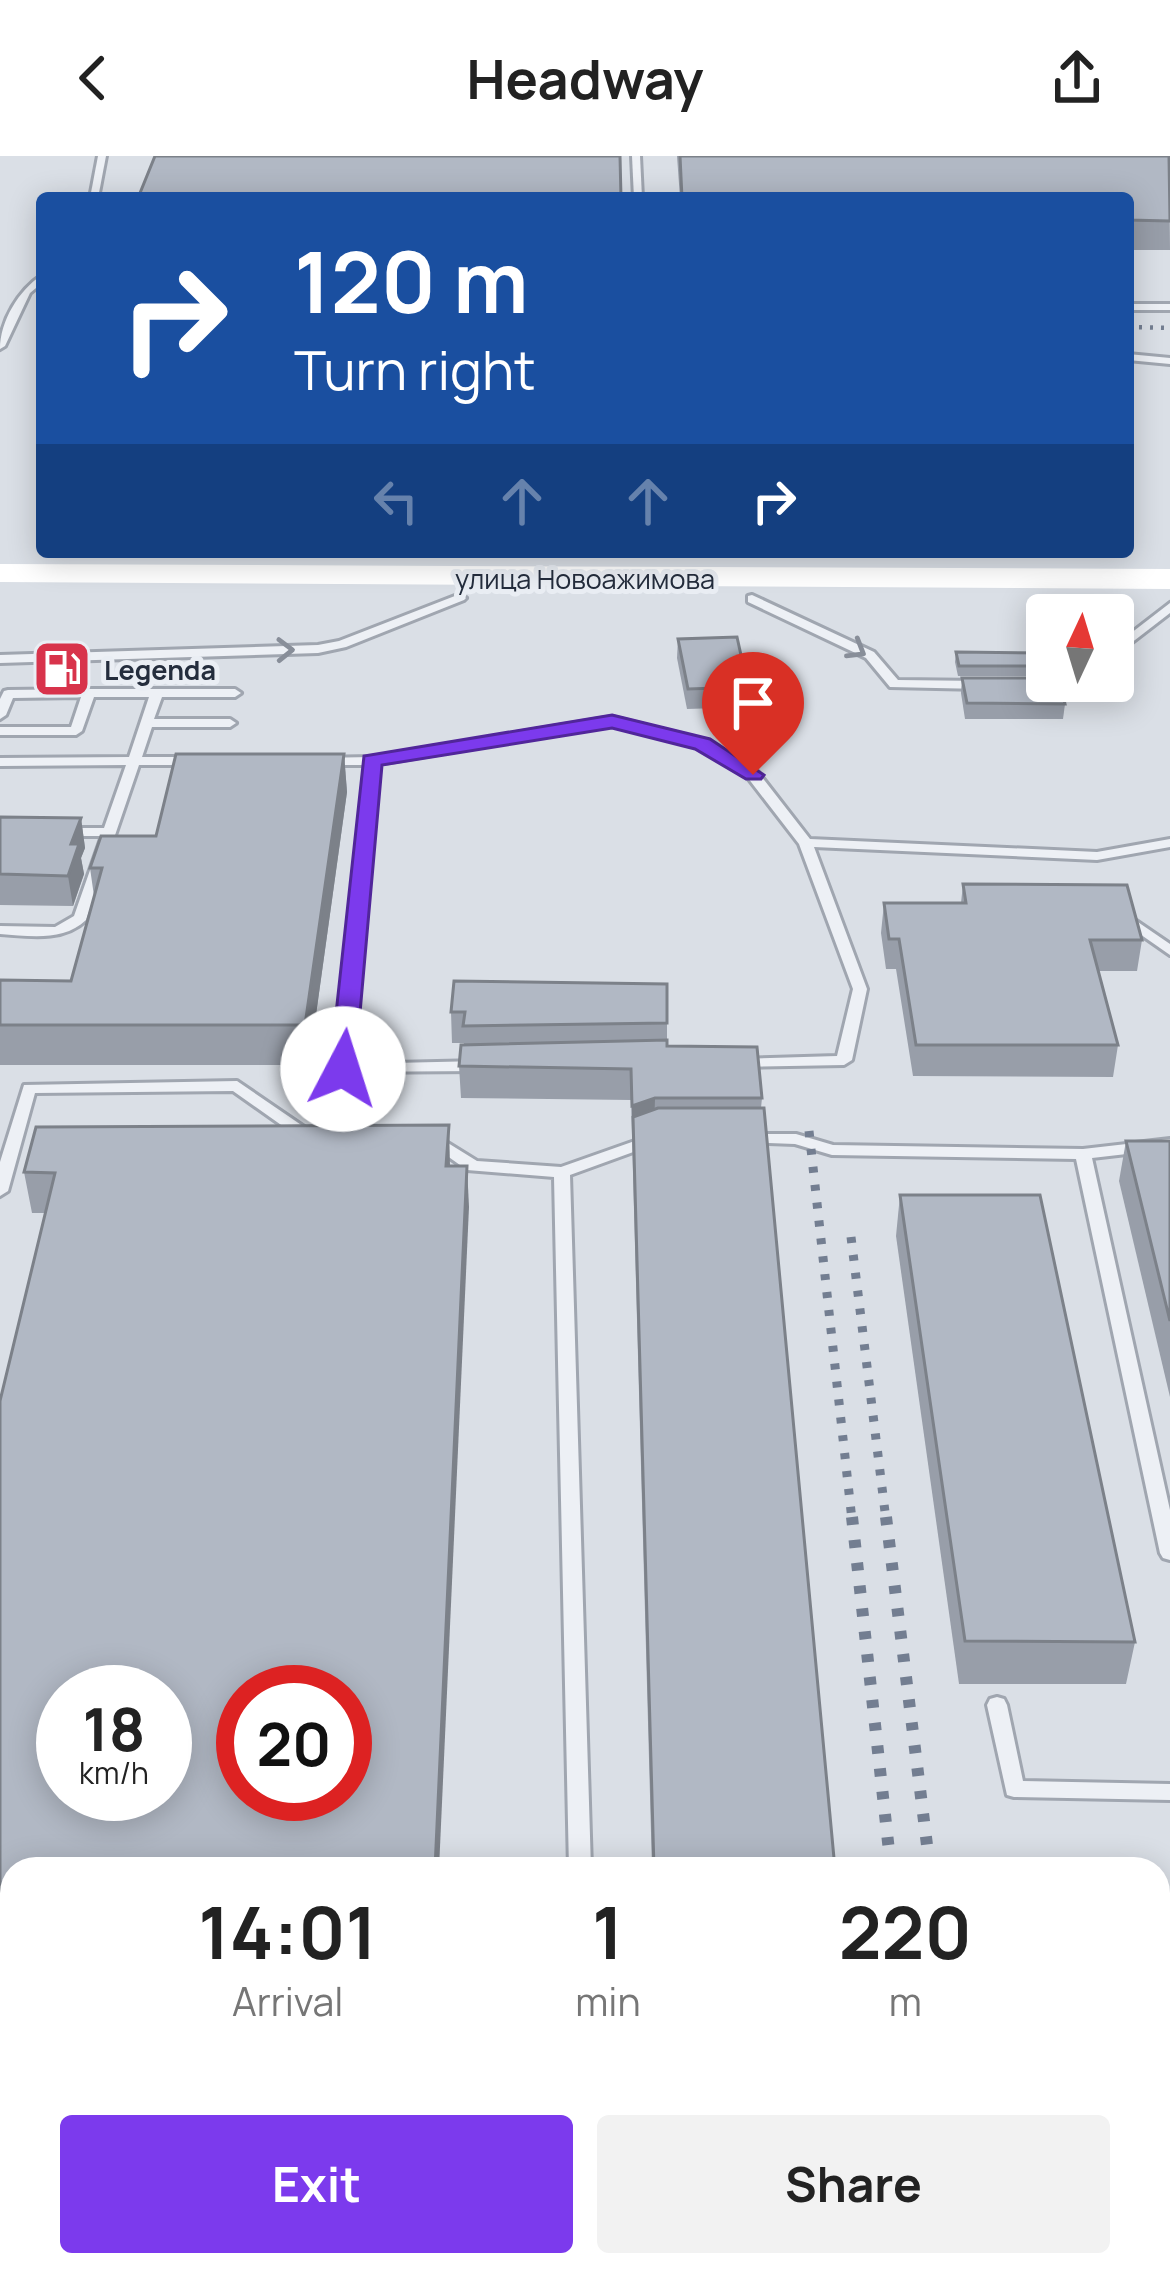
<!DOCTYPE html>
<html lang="en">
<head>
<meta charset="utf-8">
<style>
  body { margin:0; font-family:Manrope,sans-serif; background:#f2f2f2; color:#222; height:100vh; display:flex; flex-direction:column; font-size:45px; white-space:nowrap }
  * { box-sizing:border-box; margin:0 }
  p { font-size:39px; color:#767676 }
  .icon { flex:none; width:66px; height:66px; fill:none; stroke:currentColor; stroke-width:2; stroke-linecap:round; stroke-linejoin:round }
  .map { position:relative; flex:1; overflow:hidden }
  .side { position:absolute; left:0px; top:1701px; width:1170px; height:420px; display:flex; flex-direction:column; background:#fff; border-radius:36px 36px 0 0; box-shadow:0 6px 30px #0003 }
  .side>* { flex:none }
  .top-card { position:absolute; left:36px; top:36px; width:1098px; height:366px; border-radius:12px; box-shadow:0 6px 30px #0003; background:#1a4fa0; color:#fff; overflow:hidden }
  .needle { width:78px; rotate:4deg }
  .tools { position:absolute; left:1026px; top:438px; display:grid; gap:24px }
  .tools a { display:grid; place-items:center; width:108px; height:108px; border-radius:12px; background:#fff; box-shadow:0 6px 30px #0003; font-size:60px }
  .speed { position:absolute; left:36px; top:1509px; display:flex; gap:24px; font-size:60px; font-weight:700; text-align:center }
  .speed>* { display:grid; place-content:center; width:156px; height:156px; border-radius:50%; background:#fff; box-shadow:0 6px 30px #0003; line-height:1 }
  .speed small { font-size:30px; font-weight:400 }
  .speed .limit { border:18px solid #d22; background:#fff; color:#111 }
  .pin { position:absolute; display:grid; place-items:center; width:102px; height:102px; color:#fff; margin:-123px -51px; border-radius:50% 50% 50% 0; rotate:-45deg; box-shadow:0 0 12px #0007 }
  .pin .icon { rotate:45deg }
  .me { position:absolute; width:132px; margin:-66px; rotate:5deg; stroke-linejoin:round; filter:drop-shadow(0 0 9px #0008) }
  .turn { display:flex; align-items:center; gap:42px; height:252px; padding:0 60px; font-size:54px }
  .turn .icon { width:156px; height:156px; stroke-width:2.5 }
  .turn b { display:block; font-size:84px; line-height:102px }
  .lanes { display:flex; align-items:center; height:114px; padding:0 60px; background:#0003; justify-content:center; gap:60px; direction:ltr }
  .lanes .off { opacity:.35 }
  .eta { display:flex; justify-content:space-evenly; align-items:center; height:204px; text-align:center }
  .eta b { font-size:72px; font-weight:700; line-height:84px }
  .primary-button { display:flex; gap:24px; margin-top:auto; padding:24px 60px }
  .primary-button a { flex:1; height:138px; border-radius:12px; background:#7c3aed; color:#fff; font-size:48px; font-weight:700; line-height:138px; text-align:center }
  .primary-button a+a { background:#f2f2f2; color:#222 }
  header { display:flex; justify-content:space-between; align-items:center; height:156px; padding:0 60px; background:#fff; font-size:54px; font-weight:700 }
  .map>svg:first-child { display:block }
</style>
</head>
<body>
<header><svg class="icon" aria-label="back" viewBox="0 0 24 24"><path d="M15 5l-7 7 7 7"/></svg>Headway<svg class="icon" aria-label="share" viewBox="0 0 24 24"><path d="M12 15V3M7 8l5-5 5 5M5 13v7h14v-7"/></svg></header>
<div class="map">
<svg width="1170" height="2121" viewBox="0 0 1170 2121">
  <rect width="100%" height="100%" fill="#dadfe6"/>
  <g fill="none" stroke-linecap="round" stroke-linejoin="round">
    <defs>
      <g id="lane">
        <polygon points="98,0 106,0 98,42 90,42"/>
        <polygon points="632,0 640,0 642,42 634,42"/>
        <path d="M 42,119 L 42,127 L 30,137 L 5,190 L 0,193 C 0,165 19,134 42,119 Z"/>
        <rect x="1128" y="148" width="42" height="6"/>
        <polygon points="1128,198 1170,202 1170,208 1128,204"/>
        <polygon points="460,438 466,442 464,444 346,491 318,497 0,507 0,499 318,489 339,485"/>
        <polygon points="752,439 874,496 898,524 982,525 988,529 982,533 890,531 866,502 748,446 748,440"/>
        <polygon points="1170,447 1170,457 1113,501 1113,491"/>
        <polygon points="1100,525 1095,533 1091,534 1038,534 1032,530 1038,526"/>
        <path d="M 89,533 L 235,533 L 241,537 L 235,541 L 162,541 L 154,563 L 230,563 L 236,567 L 230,571 L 152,571 L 142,601 L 195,601 L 202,605 L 195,609 L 139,609 L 86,764 C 63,786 29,780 0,778 L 0,770 L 55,771 L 74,760 L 102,680 L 61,680 L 54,676 L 61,672 L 104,672 L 126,609 L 0,610 L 0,602 L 129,601 L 149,541 L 94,541 L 82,575 L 76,579 L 0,579 L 0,571 L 71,571 L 81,541 L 13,542 L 6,559 L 0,563 L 0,543 L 4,535 L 8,534 Z"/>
        <polygon points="612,561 708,585 758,616 810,683 1097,696 1170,683 1170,691 1097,704 814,691 867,833 852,904 844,909 740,911 735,909 732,906 735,903 837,900 853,833 799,688 748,622 698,591 612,569 378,608 351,908 480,905 488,910 480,915 338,916 335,913 365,609 323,609 318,608 318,602 372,601"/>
        <polygon points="1132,762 1170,788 1170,799 1127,769 1125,766 1127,763"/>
        <polygon points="237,925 313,977 315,980 313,983 301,983 233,935 35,937 8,1035 0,1040 0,1006 24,929"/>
        <polygon points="750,978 796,978 833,989 1083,993 1170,983 1170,993 1092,1002 1170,1354 1170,1404 1163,1402 1160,1397 1076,1003 832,999 795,988 744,986 742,983"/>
        <polygon points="435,979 477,1005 561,1011 646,981 658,981 660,984 658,987 570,1019 591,1713 569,1713 554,1021 467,1014 429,987 427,984 429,981"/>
        <polygon points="997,1541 1004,1543 1007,1549 1023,1625 1170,1628 1170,1644 1014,1641 1007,1639 987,1549 990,1543"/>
        <rect x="1158" y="1921" width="12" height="20"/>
        <rect x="0" y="1926" width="12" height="20"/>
        <rect x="485" y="2109" width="24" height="12"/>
        <polygon points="832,2109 856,2109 857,2121 833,2121"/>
      </g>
    </defs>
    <!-- lane casing -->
    <use href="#lane" stroke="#a0a6b0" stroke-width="6"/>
    <!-- lane -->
    <use href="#lane" fill="#edf0f5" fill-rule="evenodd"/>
    <!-- secondary -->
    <polygon fill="#fff" fill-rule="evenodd" points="0,408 1170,413 1170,433 0,426"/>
    <!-- rail-far2 -->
    <polyline stroke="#737e91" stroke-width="4.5" stroke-dasharray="3 8" stroke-linecap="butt" points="1128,171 1170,172"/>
    <!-- rail-far1 -->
    <g stroke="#737e91" stroke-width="9" stroke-dasharray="6 12" stroke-linecap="butt">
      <polyline points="809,975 852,1364"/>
      <polyline points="851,1081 886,1364"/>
    </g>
    <!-- rail -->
    <g stroke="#737e91" stroke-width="12" stroke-dasharray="8 15" stroke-linecap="butt">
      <polyline points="852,1361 891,1713"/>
      <polyline points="886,1361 930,1713"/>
      <polyline points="938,2109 939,2121"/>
      <polyline points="975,2109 977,2121"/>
    </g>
  </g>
  <!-- wall -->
  <g fill="#989ea9">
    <polygon points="677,0 1169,0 1170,94 1132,94 1130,109 1128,109 1128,42 680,42"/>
    <polygon points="678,483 748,531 748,551 687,553 677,502"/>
    <polygon points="956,496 1047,497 1047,520 958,520 955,506"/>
    <polygon points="962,522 1065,548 1063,563 965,563 961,537"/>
    <polygon points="344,598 347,636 309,909 0,909 0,824 71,825 94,740 90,712 156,680"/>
    <polygon points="0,661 81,662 85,692 81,702 84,718 73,750 0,749"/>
    <polygon points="963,728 1142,784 1137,815 1098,815 1118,889 1113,921 913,920 896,813 886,813 881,777 884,747 961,747"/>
    <polygon points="667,828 667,890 762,942 761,952 835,1713 652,1713 631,944 461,942 459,910 464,887 452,887 451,856"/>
    <polygon points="1126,985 1170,985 1170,1241 1119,1025"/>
    <polygon points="450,1010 469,1051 12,1713 12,1842 0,1842 0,1245 45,1057 32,1057 24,1016"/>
    <polygon points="900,1039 1135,1486 1126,1528 959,1528 896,1080"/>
  </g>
  <!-- shaded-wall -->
  <g fill="#7c8189">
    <polygon points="344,598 347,636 309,909 305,869"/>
    <polygon points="81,662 85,692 81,702 84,718 73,750 68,720 71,688"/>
    <polygon points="655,942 654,974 632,981 632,950"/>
    <polygon points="449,969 450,1010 446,1010"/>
    <polygon points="467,1010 469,1051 439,1713 435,1713"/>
    <polygon points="394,2109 399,2109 399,2121 393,2121"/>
  </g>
  <!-- building -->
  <g fill="#b1b8c4" stroke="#7c8189" stroke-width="3" fill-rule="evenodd">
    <polygon points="155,0 620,0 621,42 138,42"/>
    <polygon points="680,0 1169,0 1170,65 1128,64 1128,42 682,42"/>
    <polygon points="737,481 748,531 688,533 678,483"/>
    <polygon points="956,496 1047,497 1047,510 959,510"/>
    <polygon points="962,522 1047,522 1047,525 1060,525 1065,548 967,547"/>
    <polygon points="176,598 344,598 305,869 0,869 0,824 71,825 102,712 90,712 101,680 156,680"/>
    <polygon points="0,661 81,662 71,688 79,688 68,720 0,718"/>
    <polygon points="963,728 1127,729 1142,784 1090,784 1118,889 916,889 899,783 889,783 884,747 966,747"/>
    <polygon points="454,825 667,828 667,867 463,870 465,856 451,856"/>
    <polygon points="667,884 667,890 757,891 762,942 655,942 632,950 631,913 459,910 461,889"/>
    <polygon points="658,952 764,952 835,1713 654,1713 633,961"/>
    <path d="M 449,969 L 446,1010 L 467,1010 L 435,1713 L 12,1713 L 12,1801 L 0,1801 L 0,1245 L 55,1017 L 24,1016 L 36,971 ZM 63,1536 L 165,1536 L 165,1638 L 63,1638 ZM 243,1536 L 345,1536 L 345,1638 L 243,1638 Z"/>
    <polygon points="1126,985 1170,985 1170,1165"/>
    <polygon points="900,1039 1040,1039 1135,1486 965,1485"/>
    <polygon points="0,2070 12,2070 12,2109 394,2109 393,2121 0,2121"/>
    <rect x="559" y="2109" width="218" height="12"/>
  </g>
  <!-- one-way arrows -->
  <defs><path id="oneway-chevron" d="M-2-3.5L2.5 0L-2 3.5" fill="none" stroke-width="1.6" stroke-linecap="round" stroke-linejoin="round" transform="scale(3)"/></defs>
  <g stroke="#888e99">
    <use href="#oneway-chevron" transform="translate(285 494) rotate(-1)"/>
    <use href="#oneway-chevron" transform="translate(857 494) rotate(31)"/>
  </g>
  <!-- route -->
  <polygon fill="#7c3aed" stroke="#51269a" stroke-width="3" points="612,559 710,583 764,619 761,623 746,623 695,593 612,572 382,609 355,913 352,918 334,918 330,913 364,600"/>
  <!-- icons -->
  <defs>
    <symbol id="fuel-square" viewBox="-11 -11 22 22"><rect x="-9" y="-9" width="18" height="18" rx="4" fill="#d8334b" stroke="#eaeef4"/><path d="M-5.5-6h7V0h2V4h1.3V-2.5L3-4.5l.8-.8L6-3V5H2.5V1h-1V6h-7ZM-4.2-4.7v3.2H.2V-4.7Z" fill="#fff"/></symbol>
  </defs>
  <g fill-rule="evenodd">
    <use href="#fuel-square" x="29" y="480" width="66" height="66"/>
  </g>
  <g text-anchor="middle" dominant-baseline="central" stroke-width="10" stroke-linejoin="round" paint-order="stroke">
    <!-- far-street labels -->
    <g font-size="27" fill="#242d3d" stroke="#eaeef4">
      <text x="585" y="422">улица Новоажимова</text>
    </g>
    <!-- far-poi labels -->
    <g font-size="27" font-weight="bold" fill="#242d3d" stroke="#eaeef4" text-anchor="start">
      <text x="104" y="513">Legenda</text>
    </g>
  </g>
</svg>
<div class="tools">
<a><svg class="needle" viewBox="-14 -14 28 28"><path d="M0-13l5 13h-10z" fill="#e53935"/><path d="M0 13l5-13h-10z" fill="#767676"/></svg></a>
</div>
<div class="speed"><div>18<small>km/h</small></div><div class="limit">20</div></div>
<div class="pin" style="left:753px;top:619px;background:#d93025"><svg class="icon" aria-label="arrive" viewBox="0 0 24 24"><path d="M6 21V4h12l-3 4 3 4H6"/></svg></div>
<svg class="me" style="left:343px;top:913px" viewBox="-20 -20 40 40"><circle r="19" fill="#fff"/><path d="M0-13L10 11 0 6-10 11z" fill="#7c3aed"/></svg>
<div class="top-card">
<div class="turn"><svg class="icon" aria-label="right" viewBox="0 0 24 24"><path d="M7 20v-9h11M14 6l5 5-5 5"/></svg><div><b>120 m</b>Turn right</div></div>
<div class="lanes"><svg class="icon off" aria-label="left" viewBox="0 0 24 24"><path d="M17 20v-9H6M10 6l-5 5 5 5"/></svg><svg class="icon off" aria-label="ahead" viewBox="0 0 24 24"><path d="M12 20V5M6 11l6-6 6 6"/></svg><svg class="icon off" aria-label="ahead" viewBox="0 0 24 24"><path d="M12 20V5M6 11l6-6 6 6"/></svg><svg class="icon" aria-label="right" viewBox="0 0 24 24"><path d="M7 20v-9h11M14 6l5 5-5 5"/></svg></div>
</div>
<section class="side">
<div class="eta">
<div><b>14:01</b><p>Arrival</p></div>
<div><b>1</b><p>min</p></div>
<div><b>220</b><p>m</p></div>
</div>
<div class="primary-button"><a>Exit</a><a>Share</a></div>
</section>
</div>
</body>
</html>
